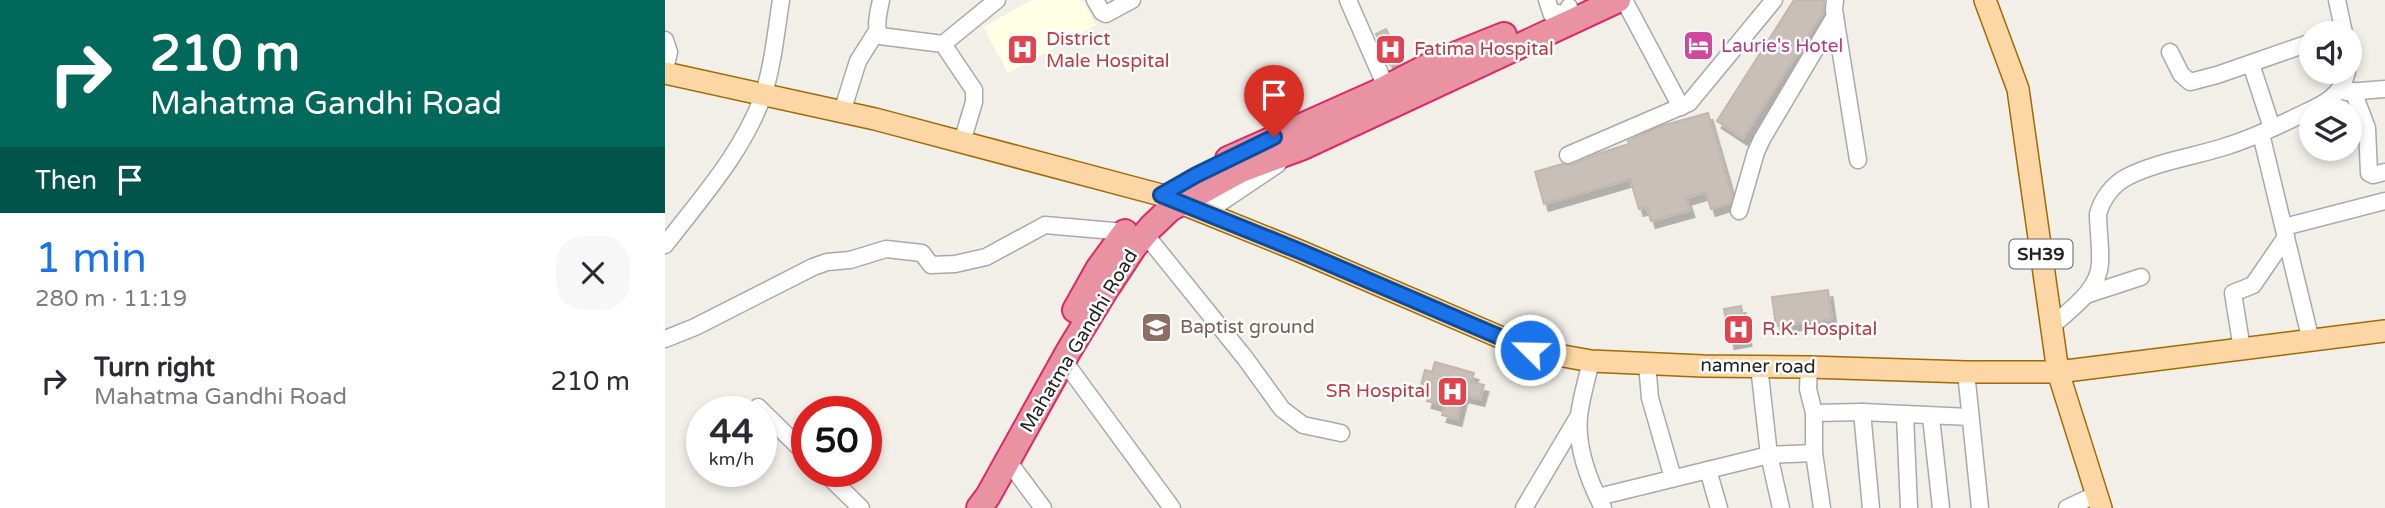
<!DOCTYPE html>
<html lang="en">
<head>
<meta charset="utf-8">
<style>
  body { margin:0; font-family:"Varela Round",sans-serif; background:#f7f7f7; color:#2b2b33; height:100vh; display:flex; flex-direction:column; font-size:26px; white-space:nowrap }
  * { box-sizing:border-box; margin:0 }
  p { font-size:23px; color:#7c7c81 }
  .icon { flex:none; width:38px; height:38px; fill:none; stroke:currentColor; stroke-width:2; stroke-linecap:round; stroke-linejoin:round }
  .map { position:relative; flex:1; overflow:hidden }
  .side { display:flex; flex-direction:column; background:#fff; width:665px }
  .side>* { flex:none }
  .top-card { background:#00695c; color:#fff; overflow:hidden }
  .controls { position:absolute; left:1634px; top:21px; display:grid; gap:14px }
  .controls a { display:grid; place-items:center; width:63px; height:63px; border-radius:50%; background:#fff; box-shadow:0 4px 10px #0003; font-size:35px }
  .speed { position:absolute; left:21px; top:396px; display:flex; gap:14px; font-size:35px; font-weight:700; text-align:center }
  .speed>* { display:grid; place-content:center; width:91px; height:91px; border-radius:50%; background:#fff; box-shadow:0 4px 10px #0003; line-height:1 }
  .speed small { font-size:18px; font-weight:400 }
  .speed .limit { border:10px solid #d22; background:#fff; color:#111 }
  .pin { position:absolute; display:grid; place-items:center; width:60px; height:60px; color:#fff; margin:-72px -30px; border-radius:50% 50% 50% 0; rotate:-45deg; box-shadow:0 0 7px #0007 }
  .pin .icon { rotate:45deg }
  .me { position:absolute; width:77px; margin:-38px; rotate:293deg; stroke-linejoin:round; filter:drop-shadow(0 0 5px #0008) }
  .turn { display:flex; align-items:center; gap:24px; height:147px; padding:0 35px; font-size:32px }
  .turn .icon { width:91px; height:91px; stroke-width:2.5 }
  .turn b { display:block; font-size:49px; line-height:60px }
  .then { display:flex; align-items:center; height:66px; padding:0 35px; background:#0003; gap:14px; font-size:26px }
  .round { display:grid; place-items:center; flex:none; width:74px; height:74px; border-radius:28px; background:#f7f7f7 }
  .overview { display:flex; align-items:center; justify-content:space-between; height:119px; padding:0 35px }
  h1 { font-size:42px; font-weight:600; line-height:52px; color:#1a73e8 }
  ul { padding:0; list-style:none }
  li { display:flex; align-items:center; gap:21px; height:98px; padding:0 35px }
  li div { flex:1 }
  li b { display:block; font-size:26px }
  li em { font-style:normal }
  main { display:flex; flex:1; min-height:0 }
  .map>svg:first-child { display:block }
</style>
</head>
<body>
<main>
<section class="side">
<div class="top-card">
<div class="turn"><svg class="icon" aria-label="right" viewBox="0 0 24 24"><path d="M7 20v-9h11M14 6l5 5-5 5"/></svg><div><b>210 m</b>Mahatma Gandhi Road</div></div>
<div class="then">Then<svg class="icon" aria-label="arrive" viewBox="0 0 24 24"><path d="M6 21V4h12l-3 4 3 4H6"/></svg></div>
</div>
<div class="overview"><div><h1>1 min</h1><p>280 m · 11:19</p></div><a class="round"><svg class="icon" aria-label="close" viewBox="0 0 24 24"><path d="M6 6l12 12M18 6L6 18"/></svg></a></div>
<ul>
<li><svg class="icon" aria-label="right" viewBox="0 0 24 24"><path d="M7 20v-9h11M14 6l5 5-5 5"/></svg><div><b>Turn right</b><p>Mahatma Gandhi Road</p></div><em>210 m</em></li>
</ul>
</section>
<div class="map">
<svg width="1720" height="508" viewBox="0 0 1720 508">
  <defs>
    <filter id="shadow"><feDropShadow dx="4.5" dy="7" stdDeviation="0" flood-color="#0004"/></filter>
  </defs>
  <rect width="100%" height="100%" fill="#f2efe9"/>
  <!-- education -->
  <polygon fill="#ffffe5" points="367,0 417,0 431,25 343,73 318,27"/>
  <!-- building -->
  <g fill="#c7bfb8" stroke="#c4b6ab" stroke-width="2" filter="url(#shadow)">
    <polygon points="1129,0 1159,0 1159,11 1078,138 1052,121"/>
    <polygon points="721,29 736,61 725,65 711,34"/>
    <polygon points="1043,113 1067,196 1065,203 1046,209 1041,192 1021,198 1025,210 986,221 982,207 974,209 965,179 879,204 870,172 897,164 907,165 935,153 964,144 963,141 996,126"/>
    <polygon points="1163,290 1167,319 1111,326 1107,297"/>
    <polygon points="1076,306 1082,339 1065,342 1059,309"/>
    <polygon points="770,362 809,373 806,382 819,385 815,399 798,395 792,419 777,415 780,406 762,401 766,387 756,385 760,370 767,372"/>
  </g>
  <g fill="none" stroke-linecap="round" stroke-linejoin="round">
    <defs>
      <g id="minor">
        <path d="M 216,0 C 214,11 209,27 215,36 L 278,44 L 309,90 L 309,102 L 297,142"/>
        <polyline points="430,0 437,12 441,14 467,0"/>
        <polyline points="683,0 721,87"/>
        <polyline points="882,0 887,15"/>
        <polyline points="959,0 1016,107"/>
        <polyline points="1170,0 1169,10 1193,160"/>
        <polyline points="1672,0 1679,33"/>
        <polyline points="893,13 896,22 907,16 904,7"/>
        <polyline points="0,40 4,52 0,69"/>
        <polyline points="278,44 332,0"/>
        <polyline points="1505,52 1516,74 1525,82 1552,75 1647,42"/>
        <polyline points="1586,64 1607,128"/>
        <polyline points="1688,91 1702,128 1704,173 1708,175 1720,172"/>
        <polyline points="1681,92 1720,89"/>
        <polyline points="177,112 193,61 212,31"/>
        <polyline points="1596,134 1646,341"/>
        <polyline points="903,155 1024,103 1109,0"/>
        <polyline points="1074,211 1091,152 1097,139 1170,16"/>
        <polyline points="540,213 613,164"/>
        <polyline points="1619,227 1720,201"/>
        <polyline points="480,234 580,358 617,409 638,425 676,433"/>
        <path d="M 0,245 C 37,197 77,153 98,96 C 108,65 111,32 116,0"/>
        <polyline points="1421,295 1476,277"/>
        <path d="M 1386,327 C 1404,310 1434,291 1435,263 C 1436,247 1433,230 1433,214 C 1437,199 1448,184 1462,177 C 1491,162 1527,157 1559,147 C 1585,139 1609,128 1633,116 C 1656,105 1676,98 1682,72"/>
        <polyline points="0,339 30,327 148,267 162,262 185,260 221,249 257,253 266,265 290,264 321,257 380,225 460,232"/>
        <polyline points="1577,349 1568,293 1588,285 1621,237"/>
        <polyline points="399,361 507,508"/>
        <path d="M 926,361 C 922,379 916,398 914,416 C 911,447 924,481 938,508"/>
        <polyline points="982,364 985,398 1008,478"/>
        <polyline points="1094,366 1104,455 1116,508"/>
        <polyline points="1144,367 1143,389 1149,413 1149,453 1157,508"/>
        <polyline points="1301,372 1315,508"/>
        <polyline points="93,407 142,455"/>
        <polyline points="1197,412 1206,508"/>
        <polyline points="1149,413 1197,412 1305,417"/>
        <polyline points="1240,415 1244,508"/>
        <polyline points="1266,417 1276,508"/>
        <polyline points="343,461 378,508"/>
        <polyline points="1043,470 1054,508"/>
        <polyline points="158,471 196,508"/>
        <polyline points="933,497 1104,455 1149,453"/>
        <polyline points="859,508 913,417"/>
        <polyline points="1402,508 1432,494"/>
      </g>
      <g id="major">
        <polyline points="1320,0 1353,89 1393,372 1436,508"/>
        <polyline points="0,73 210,119 496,195 637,252 865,350 926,361 1038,366 1144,367 1301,372 1393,372 1720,331"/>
      </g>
      <g id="highway">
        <polyline points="563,159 715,91 767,64 839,35"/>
        <polyline points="410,310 433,269 460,232"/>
        <polyline points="314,508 323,496 403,352 440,291 469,247 486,227 505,209 576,170 638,147 953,0"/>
      </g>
    </defs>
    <!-- minor casing -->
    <use href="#minor" stroke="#a9a9a9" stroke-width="19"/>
    <!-- major casing -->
    <use href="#major" stroke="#a06b00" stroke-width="24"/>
    <!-- highway casing -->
    <use href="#highway" stroke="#dc2a67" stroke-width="28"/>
    <!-- minor -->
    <use href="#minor" stroke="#fff" stroke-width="16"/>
    <!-- major -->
    <use href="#major" stroke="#fcd6a4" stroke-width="21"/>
    <!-- highway -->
    <use href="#highway" stroke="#e892a2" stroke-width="24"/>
  </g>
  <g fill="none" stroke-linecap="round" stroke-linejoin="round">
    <defs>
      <polyline id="route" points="609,137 531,175 496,195 637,252 865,350"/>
    </defs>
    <!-- route casing -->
    <use href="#route" stroke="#114b97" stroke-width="18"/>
    <!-- route -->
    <use href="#route" stroke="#1a73e8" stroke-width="12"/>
  </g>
  <!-- icons -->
  <defs>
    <symbol id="hotel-square" viewBox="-11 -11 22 22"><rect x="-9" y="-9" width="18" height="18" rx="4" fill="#d1479c" stroke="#fff"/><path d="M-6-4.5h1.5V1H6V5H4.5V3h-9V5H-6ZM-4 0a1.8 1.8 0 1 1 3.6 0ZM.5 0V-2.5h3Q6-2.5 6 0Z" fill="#fff"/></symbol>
    <symbol id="hospital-square" viewBox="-11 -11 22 22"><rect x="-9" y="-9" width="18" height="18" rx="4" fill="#e0444e" stroke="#fff"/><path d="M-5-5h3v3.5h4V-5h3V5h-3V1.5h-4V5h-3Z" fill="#fff"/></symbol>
    <symbol id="school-square" viewBox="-11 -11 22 22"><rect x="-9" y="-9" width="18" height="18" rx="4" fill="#8d6e63" stroke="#fff"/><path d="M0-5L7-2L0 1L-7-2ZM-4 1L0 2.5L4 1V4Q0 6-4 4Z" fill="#fff"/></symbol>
  </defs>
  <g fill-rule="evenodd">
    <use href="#hotel-square" x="1016" y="28" width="35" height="35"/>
    <use href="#hospital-square" x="708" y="32" width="35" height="35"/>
    <use href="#hospital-square" x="340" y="32" width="35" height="35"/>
    <use href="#school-square" x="474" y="310" width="35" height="35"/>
    <use href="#hospital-square" x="1056" y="312" width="35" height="35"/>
    <use href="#hospital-square" x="770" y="374" width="35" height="35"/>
  </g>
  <g text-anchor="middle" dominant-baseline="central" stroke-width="5" stroke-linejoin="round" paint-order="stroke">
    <!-- shield labels -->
    <rect fill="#fff" stroke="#646464" stroke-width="2" x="1344.5" y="239.5" width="63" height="29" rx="5"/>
    <g font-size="18" font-weight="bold" fill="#222">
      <text x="1376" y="254">SH39</text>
    </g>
    <!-- health labels -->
    <g font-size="19" fill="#be3a42" stroke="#fff" text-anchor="start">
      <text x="381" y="39">District<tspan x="381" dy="22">Male Hospital</tspan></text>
      <text x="749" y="49">Fatima Hospital</text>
      <text x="1097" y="329">R.K. Hospital</text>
      <text x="765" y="391" text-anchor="end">SR Hospital</text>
    </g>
    <!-- hotel labels -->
    <g font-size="19" fill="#b23c85" stroke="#fff" text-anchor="start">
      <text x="1056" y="46">Laurie's Hotel</text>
    </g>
    <!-- education labels -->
    <g font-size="19" fill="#785e54" stroke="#fff" text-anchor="start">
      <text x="515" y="327">Baptist ground</text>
    </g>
    <!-- street labels -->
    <g font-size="19" fill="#222" stroke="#fff">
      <text transform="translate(414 341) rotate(-59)">Mahatma Gandhi Road</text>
      <text transform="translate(1093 366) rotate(1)">namner road</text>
    </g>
  </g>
</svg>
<div class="controls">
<a><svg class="icon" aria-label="sound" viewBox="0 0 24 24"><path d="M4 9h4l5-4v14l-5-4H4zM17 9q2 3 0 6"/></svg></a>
<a><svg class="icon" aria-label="layers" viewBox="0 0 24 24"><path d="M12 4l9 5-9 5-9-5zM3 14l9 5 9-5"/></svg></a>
</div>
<div class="speed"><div>44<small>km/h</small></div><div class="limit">50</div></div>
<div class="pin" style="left:609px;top:137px;background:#d93025"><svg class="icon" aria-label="arrive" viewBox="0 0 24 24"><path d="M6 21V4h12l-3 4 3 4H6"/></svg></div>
<svg class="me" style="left:865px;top:350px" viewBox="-20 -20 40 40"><circle r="17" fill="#1a73e8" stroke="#fff" stroke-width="3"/><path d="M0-11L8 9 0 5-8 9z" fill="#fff"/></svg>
</div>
</main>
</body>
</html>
